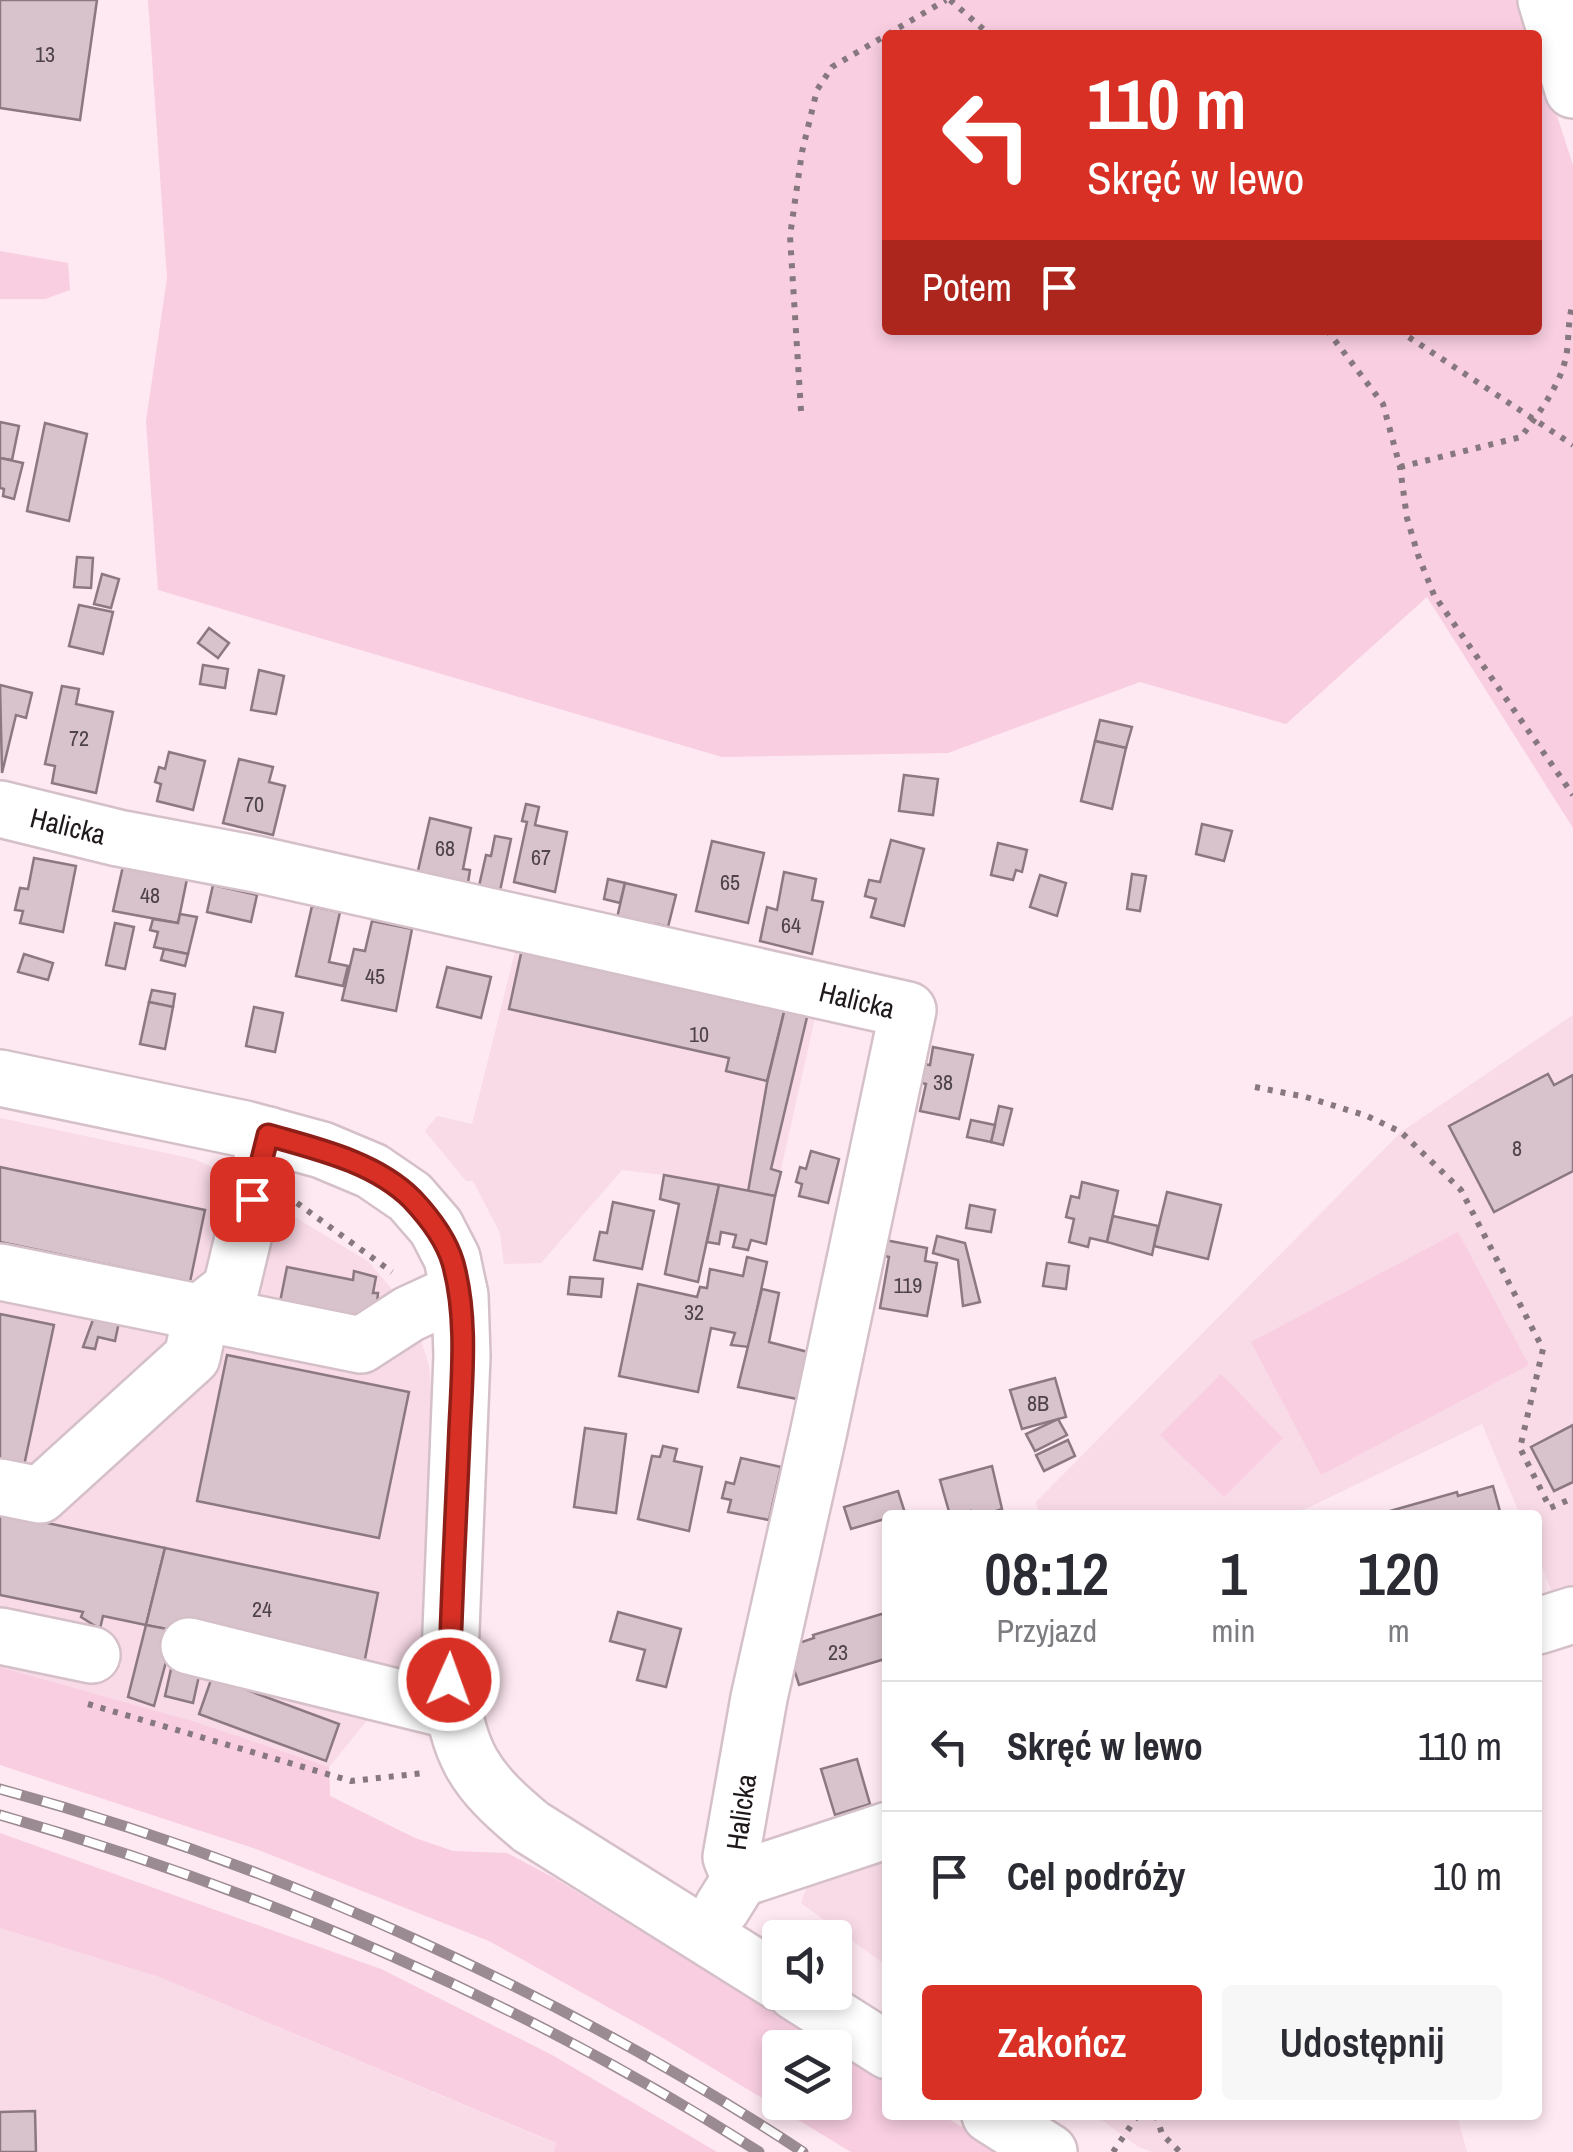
<!DOCTYPE html>
<html lang="pl">
<head>
<meta charset="utf-8">
<style>
  body { margin:0; font-family:"Archivo Narrow",sans-serif; background:#f7f7f7; color:#2b2b33; height:100vh; display:flex; flex-direction:column; font-size:38px; white-space:nowrap }
  * { box-sizing:border-box; margin:0 }
  p { font-size:32px; color:#7c7c81 }
  .icon { flex:none; width:55px; height:55px; fill:none; stroke:currentColor; stroke-width:2; stroke-linecap:round; stroke-linejoin:round }
  .map { position:relative; flex:1; overflow:hidden }
  .sheet { position:absolute; left:882px; top:1510px; width:660px; height:610px; display:flex; flex-direction:column; background:#fff; border-radius:10px; box-shadow:0 5px 15px #0003 }
  .sheet>* { flex:none }
  .banner { position:absolute; left:882px; top:30px; width:660px; height:305px; border-radius:10px; box-shadow:0 5px 15px #0003; background:#d93025; color:#fff; overflow:hidden }
  .buttons { position:absolute; left:762px; top:1920px; display:grid; gap:20px }
  .buttons a { display:grid; place-items:center; width:90px; height:90px; border-radius:10px; background:#fff; box-shadow:0 5px 15px #0003; font-size:50px }
  .pin { position:absolute; display:grid; place-items:center; width:85px; height:85px; color:#fff; margin:-42px; border-radius:20px; box-shadow:0 5px 15px #0006 }
  .me { position:absolute; width:110px; margin:-55px; rotate:2deg; stroke-linejoin:round; filter:drop-shadow(0 0 8px #0008) }
  .turn { display:flex; align-items:center; gap:35px; height:210px; padding:0 40px; font-size:45px }
  .turn .icon { width:130px; height:130px; stroke-width:2.5 }
  .turn b { display:block; font-size:70px; line-height:85px }
  .then { display:flex; align-items:center; height:95px; padding:0 40px; background:#0003; gap:20px; font-size:38px }
  .eta { display:flex; justify-content:space-evenly; align-items:center; height:170px; text-align:center }
  .eta b { font-size:60px; font-weight:600; line-height:70px }
  .primary-button { display:flex; gap:20px; margin-top:auto; padding:20px 40px }
  .primary-button a { flex:1; height:115px; border-radius:10px; background:#d93025; color:#fff; font-size:40px; font-weight:600; line-height:115px; text-align:center }
  .primary-button a+a { background:#f7f7f7; color:#2b2b33 }
  ul { padding:0; list-style:none }
  li { display:flex; align-items:center; gap:30px; height:130px; padding:0 40px; border-top:2px solid #e1e1e2 }
  li div { flex:1 }
  li b { display:block; font-size:38px }
  li em { font-style:normal }
  .map>svg:first-child { display:block }
</style>
</head>
<body>
<div class="map">
<svg width="1573" height="2152" viewBox="0 0 1573 2152">
  <rect width="100%" height="100%" fill="#fee8f1"/>
  <!-- built -->
  <g fill="#f9dbe7">
    <polygon points="520,932 819,1000 775,1196 664,1175 622,1170 541,1263 504,1264 500,1233 473,1181 466,1181 425,1131 437,1116 472,1124"/>
    <polygon points="1573,1015 1573,1586 1552,1592 1538,1557 1538,1515 1520,1515 1482,1424 1293,1515 1039,1515 1036,1502 1401,1132"/>
    <polygon points="0,1118 194,1159 214,1168 222,1173 233,1199 288,1213 369,1262 404,1304 420,1337 429,1366 432,1398 421,1636 375,1711 329,1767 196,1722 0,1667"/>
    <polygon points="887,1856 887,1966 801,1903 810,1879"/>
    <polygon points="0,1928 159,1977 557,2144 554,2152 0,2152"/>
    <polygon points="1095,2115 1457,2115 1467,2152 1152,2152 1137,2146"/>
  </g>
  <!-- green -->
  <g fill="#f8cee0">
    <polygon points="148,0 1523,0 1530,35 888,35 888,330 1538,330 1538,58 1573,165 1573,828 1427,597 1286,724 1140,682 948,753 722,757 158,590 146,421 167,278"/>
    <polygon points="0,251 68,263 70,290 45,299 0,299"/>
    <polygon points="1458,1232 1529,1365 1321,1475 1251,1342"/>
    <polygon points="1221,1374 1283,1438 1224,1497 1160,1435"/>
    <polygon points="0,1667 196,1722 329,1767 330,1796 415,1838 453,1851 507,1853 556,1879 829,2047 780,2048 780,2102 835,2102 835,2051 887,2083 888,2115 942,2115 1004,2152 851,2152 658,2035 489,1941 256,1849 0,1765"/>
    <polygon points="0,1833 381,1969 552,2055 717,2152 554,2152 556,2143 159,1977 0,1928"/>
  </g>
  <!-- building -->
  <g fill="#d8c2cb" stroke="#8b7880" stroke-width="2.5">
    <polygon points="0,0 97,0 80,120 0,108"/>
    <polygon points="0,422 19,426 12,460 0,458"/>
    <polygon points="45,423 87,434 69,521 27,511"/>
    <polygon points="0,458 23,463 14,499 3,496 4,489 0,488"/>
    <polygon points="77,557 93,558 91,588 74,587"/>
    <polygon points="102,574 119,579 111,608 94,604"/>
    <polygon points="79,605 113,612 103,654 69,646"/>
    <polygon points="209,628 229,643 218,658 198,643"/>
    <polygon points="203,665 228,669 225,688 200,684"/>
    <polygon points="259,670 284,676 276,714 251,710"/>
    <polygon points="0,685 32,693 26,718 16,715 2,773"/>
    <polygon points="62,686 79,689 76,704 113,712 96,793 52,783 55,766 45,764"/>
    <polygon points="1100,720 1132,727 1126,748 1095,741"/>
    <polygon points="1095,741 1126,748 1112,809 1081,801"/>
    <polygon points="169,752 205,761 193,810 157,801 161,784 155,782 159,767 165,769"/>
    <polygon points="239,759 273,767 269,782 285,786 273,835 223,823"/>
    <polygon points="904,775 938,779 933,815 899,811"/>
    <polygon points="526,804 539,807 535,825 567,832 555,892 514,882 527,822 522,821"/>
    <polygon points="430,818 471,828 463,869 470,870 467,889 417,875"/>
    <polygon points="1202,824 1232,831 1224,861 1196,854"/>
    <polygon points="495,836 511,839 500,891 479,886 486,855 491,856"/>
    <polygon points="891,840 924,849 904,926 871,917 876,899 865,896 869,880 880,882"/>
    <polygon points="712,841 764,853 748,923 696,911"/>
    <polygon points="998,843 1027,850 1022,872 1016,870 1013,880 991,875"/>
    <polygon points="34,858 76,866 63,932 20,923 23,911 15,910 20,888 28,889"/>
    <polygon points="123,866 187,879 178,923 113,911"/>
    <polygon points="784,872 816,879 812,900 823,902 812,954 760,941 767,907 777,910"/>
    <polygon points="1132,874 1146,876 1140,911 1127,909"/>
    <polygon points="1040,875 1066,883 1057,916 1030,907"/>
    <polygon points="608,879 625,883 620,903 604,899"/>
    <polygon points="625,883 676,895 668,927 656,924 650,940 614,931"/>
    <polygon points="213,885 257,895 251,922 207,912"/>
    <polygon points="312,906 340,912 329,962 348,966 343,986 296,976"/>
    <polygon points="180,914 197,917 188,954 154,947 158,932 150,930 153,919 178,923"/>
    <polygon points="372,921 412,929 396,1011 342,1000 354,949 365,951"/>
    <polygon points="115,923 134,927 125,969 106,965"/>
    <polygon points="164,949 188,954 185,966 161,960"/>
    <polygon points="522,949 785,1008 767,1081 726,1071 729,1058 509,1009"/>
    <polygon points="24,954 53,963 48,980 18,972"/>
    <polygon points="447,967 491,977 481,1018 437,1007"/>
    <polygon points="152,990 175,994 173,1007 149,1002"/>
    <polygon points="149,1002 173,1007 165,1049 140,1044"/>
    <polygon points="254,1007 283,1013 275,1052 246,1046"/>
    <polygon points="785,1008 808,1013 771,1169 781,1172 775,1196 748,1192 767,1083"/>
    <polygon points="933,1047 973,1055 959,1119 920,1111 926,1084 914,1081 918,1063 930,1065"/>
    <polygon points="1548,1074 1554,1085 1573,1075 1573,1171 1494,1212 1449,1126"/>
    <polygon points="999,1106 1012,1109 1003,1145 991,1142"/>
    <polygon points="971,1120 995,1125 991,1142 967,1137"/>
    <polygon points="811,1151 839,1159 828,1203 799,1196 802,1184 796,1182 800,1167 806,1169"/>
    <polygon points="0,1167 205,1210 190,1282 0,1242"/>
    <polygon points="664,1175 719,1185 698,1282 665,1274 679,1204 660,1199"/>
    <polygon points="1082,1182 1118,1191 1107,1242 1090,1238 1088,1247 1069,1242 1074,1219 1066,1217 1071,1196 1079,1198"/>
    <polygon points="719,1185 775,1196 766,1244 751,1240 748,1250 733,1247 736,1235 721,1232 719,1244 707,1242"/>
    <polygon points="1167,1192 1221,1205 1208,1259 1154,1246"/>
    <polygon points="613,1202 654,1211 642,1269 594,1260 600,1232 607,1233"/>
    <polygon points="970,1205 995,1210 991,1232 966,1228"/>
    <polygon points="1113,1216 1158,1226 1152,1255 1107,1242"/>
    <polygon points="937,1236 965,1243 980,1302 963,1306 958,1260 933,1253"/>
    <polygon points="885,1240 927,1248 925,1261 937,1263 927,1316 880,1308 889,1257 881,1255"/>
    <polygon points="747,1257 767,1262 749,1347 731,1345 735,1333 711,1328 698,1392 619,1376 638,1284 697,1297 700,1287 707,1288 710,1269 743,1276"/>
    <polygon points="1047,1263 1069,1266 1066,1289 1043,1286"/>
    <polygon points="287,1267 353,1280 354,1271 376,1277 373,1293 378,1293 376,1313 370,1320 280,1302"/>
    <polygon points="570,1277 603,1279 601,1297 568,1294"/>
    <polygon points="762,1289 779,1293 769,1342 808,1352 797,1399 738,1387"/>
    <polygon points="0,1314 54,1325 22,1475 0,1470"/>
    <polygon points="94,1317 119,1322 115,1341 98,1337 95,1349 83,1347"/>
    <polygon points="227,1355 409,1392 379,1538 197,1501"/>
    <polygon points="1055,1378 1066,1417 1022,1429 1010,1390"/>
    <polygon points="1058,1419 1067,1435 1035,1451 1026,1434"/>
    <polygon points="1573,1425 1573,1482 1554,1491 1531,1447"/>
    <polygon points="585,1428 626,1434 616,1513 574,1507"/>
    <polygon points="1068,1440 1075,1456 1044,1471 1036,1455"/>
    <polygon points="663,1446 677,1449 674,1461 702,1467 689,1531 638,1519 652,1456 660,1457"/>
    <polygon points="741,1458 781,1467 769,1520 728,1512 731,1500 722,1498 726,1482 734,1484"/>
    <polygon points="992,1466 1002,1509 984,1515 972,1515 971,1511 950,1515 940,1480"/>
    <polygon points="1493,1486 1501,1515 1376,1515 1457,1492 1458,1496"/>
    <polygon points="898,1491 905,1513 888,1515 888,1518 851,1529 844,1507"/>
    <polygon points="0,1513 165,1548 146,1625 103,1616 100,1629 81,1617 83,1612 0,1595"/>
    <polygon points="165,1548 378,1593 363,1669 146,1625"/>
    <polygon points="618,1612 681,1629 666,1687 637,1680 645,1650 610,1641"/>
    <polygon points="888,1612 888,1658 799,1685 787,1647 814,1638 813,1635"/>
    <polygon points="146,1625 183,1632 176,1664 166,1662 154,1706 128,1697"/>
    <polygon points="171,1669 199,1676 193,1703 165,1696"/>
    <polygon points="212,1677 339,1724 326,1761 199,1714"/>
    <polygon points="857,1759 870,1804 835,1815 821,1769"/>
    <polygon points="35,2111 36,2152 0,2152 0,2112"/>
  </g>
  <g fill="none" stroke-linecap="round" stroke-linejoin="round">
    <defs>
      <g id="minor">
        <polyline points="1546,0 1573,90"/>
        <polyline points="0,809 118,838 256,864 908,1010 818,1435 759,1698 731,1857 740,1879"/>
        <path d="M 0,1078 L 245,1129 L 322,1150 L 372,1171 L 410,1197 L 436,1227 L 452,1258 L 460,1296 L 462,1356 L 449,1680 C 459,1755 472,1778 531,1827 L 780,1983"/>
        <polyline points="0,1272 361,1345 409,1314 459,1291"/>
        <polyline points="0,1487 40,1495 192,1357 202,1311 231,1288 268,1135"/>
        <polyline points="1538,1626 1573,1615"/>
        <polyline points="0,1636 92,1655"/>
        <polyline points="189,1646 453,1711"/>
        <polyline points="722,1908 740,1879 888,1830"/>
        <polyline points="795,1992 888,2051"/>
        <polyline points="990,2115 1049,2152"/>
      </g>
    </defs>
    <!-- minor casing -->
    <use href="#minor" stroke="#d5c0c9" stroke-width="60"/>
    <!-- path -->
    <g stroke="#86787e" stroke-width="6" stroke-dasharray="5 8" stroke-linecap="butt">
      <polyline points="950,0 990,35"/>
      <polyline points="1327,330 1383,404 1400,467 1407,518 1418,555 1434,595 1573,795"/>
      <polyline points="1398,330 1573,445"/>
      <polyline points="801,411 790,236 802,152 817,90 832,67 946,0"/>
      <path d="M 1400,467 L 1521,437 C 1539,413 1563,382 1567,351 C 1569,334 1568,320 1573,303"/>
      <polyline points="1255,1087 1306,1097 1367,1116 1401,1132 1461,1190 1543,1349 1520,1448 1550,1508 1573,1498"/>
      <polyline points="297,1203 392,1272"/>
      <polyline points="88,1704 351,1781 424,1773"/>
      <polyline points="1156,2115 1162,2134 1180,2152"/>
      <polyline points="1113,2152 1138,2115"/>
    </g>
    <!-- minor -->
    <use href="#minor" stroke="#fff" stroke-width="55"/>
    <defs>
      <g id="rail">
        <path d="M 0,1789 C 277,1864 563,1994 803,2152"/>
        <path d="M 0,1815 C 266,1891 526,2003 759,2152"/>
      </g>
    </defs>
    <!-- rail casing -->
    <use href="#rail" stroke="#9a8a91" stroke-width="11"/>
    <!-- rail -->
    <use href="#rail" stroke="#fff" stroke-width="8" stroke-dasharray="22" stroke-linecap="butt"/>
  </g>
  <g fill="none" stroke-linecap="round" stroke-linejoin="round">
    <defs>
      <path id="route" d="M 252,1199 L 268,1135 C 317,1149 375,1162 412,1199 C 429,1217 446,1239 453,1263 C 469,1321 461,1385 459,1444 C 455,1523 452,1601 449,1680"/>
    </defs>
    <!-- route casing -->
    <use href="#route" stroke="#8d1f18" stroke-width="25"/>
    <!-- route -->
    <use href="#route" stroke="#d93025" stroke-width="18"/>
  </g>
  <g text-anchor="middle" dominant-baseline="central" stroke-width="10" stroke-linejoin="round" paint-order="stroke">
    <!-- number labels -->
    <g font-size="22" fill="#4e4348">
      <text x="45" y="54">13</text>
      <text x="79" y="738">72</text>
      <text x="254" y="804">70</text>
      <text x="445" y="848">68</text>
      <text x="541" y="857">67</text>
      <text x="730" y="882">65</text>
      <text x="150" y="895">48</text>
      <text x="791" y="925">64</text>
      <text x="375" y="976">45</text>
      <text x="699" y="1034">10</text>
      <text x="943" y="1082">38</text>
      <text x="1517" y="1148">8</text>
      <text x="908" y="1285">119</text>
      <text x="694" y="1312">32</text>
      <text x="1038" y="1403">8B</text>
      <text x="262" y="1609">24</text>
      <text x="838" y="1652">23</text>
    </g>
    <!-- street labels -->
    <g font-size="28" fill="#20191c" stroke="#fff">
      <text transform="translate(68 826) rotate(14)">Halicka</text>
      <text transform="translate(857 1000) rotate(14)">Halicka</text>
      <text transform="translate(741 1812) rotate(-82)">Halicka</text>
    </g>
  </g>
</svg>
<div class="buttons">
<a><svg class="icon" aria-label="sound" viewBox="0 0 24 24"><path d="M4 9h4l5-4v14l-5-4H4zM17 9q2 3 0 6"/></svg></a>
<a><svg class="icon" aria-label="layers" viewBox="0 0 24 24"><path d="M12 4l9 5-9 5-9-5zM3 14l9 5 9-5"/></svg></a>
</div>
<div class="pin" style="left:252px;top:1199px;background:#d93025"><svg class="icon" aria-label="arrive" viewBox="0 0 24 24"><path d="M6 21V4h12l-3 4 3 4H6"/></svg></div>
<svg class="me" style="left:449px;top:1680px" viewBox="-20 -20 40 40"><circle r="17" fill="#d93025" stroke="#fff" stroke-width="3"/><path d="M0-11L8 9 0 5-8 9z" fill="#fff"/></svg>
<div class="banner">
<div class="turn"><svg class="icon" aria-label="left" viewBox="0 0 24 24"><path d="M17 20v-9H6M10 6l-5 5 5 5"/></svg><div><b>110 m</b>Skręć w lewo</div></div>
<div class="then">Potem<svg class="icon" aria-label="arrive" viewBox="0 0 24 24"><path d="M6 21V4h12l-3 4 3 4H6"/></svg></div>
</div>
<section class="sheet">
<div class="eta">
<div><b>08:12</b><p>Przyjazd</p></div>
<div><b>1</b><p>min</p></div>
<div><b>120</b><p>m</p></div>
</div>
<ul>
<li><svg class="icon" aria-label="left" viewBox="0 0 24 24"><path d="M17 20v-9H6M10 6l-5 5 5 5"/></svg><div><b>Skręć w lewo</b></div><em>110 m</em></li>
<li><svg class="icon" aria-label="arrive" viewBox="0 0 24 24"><path d="M6 21V4h12l-3 4 3 4H6"/></svg><div><b>Cel podróży</b></div><em>10 m</em></li>
</ul>
<div class="primary-button"><a>Zakończ</a><a>Udostępnij</a></div>
</section>
</div>
</body>
</html>
